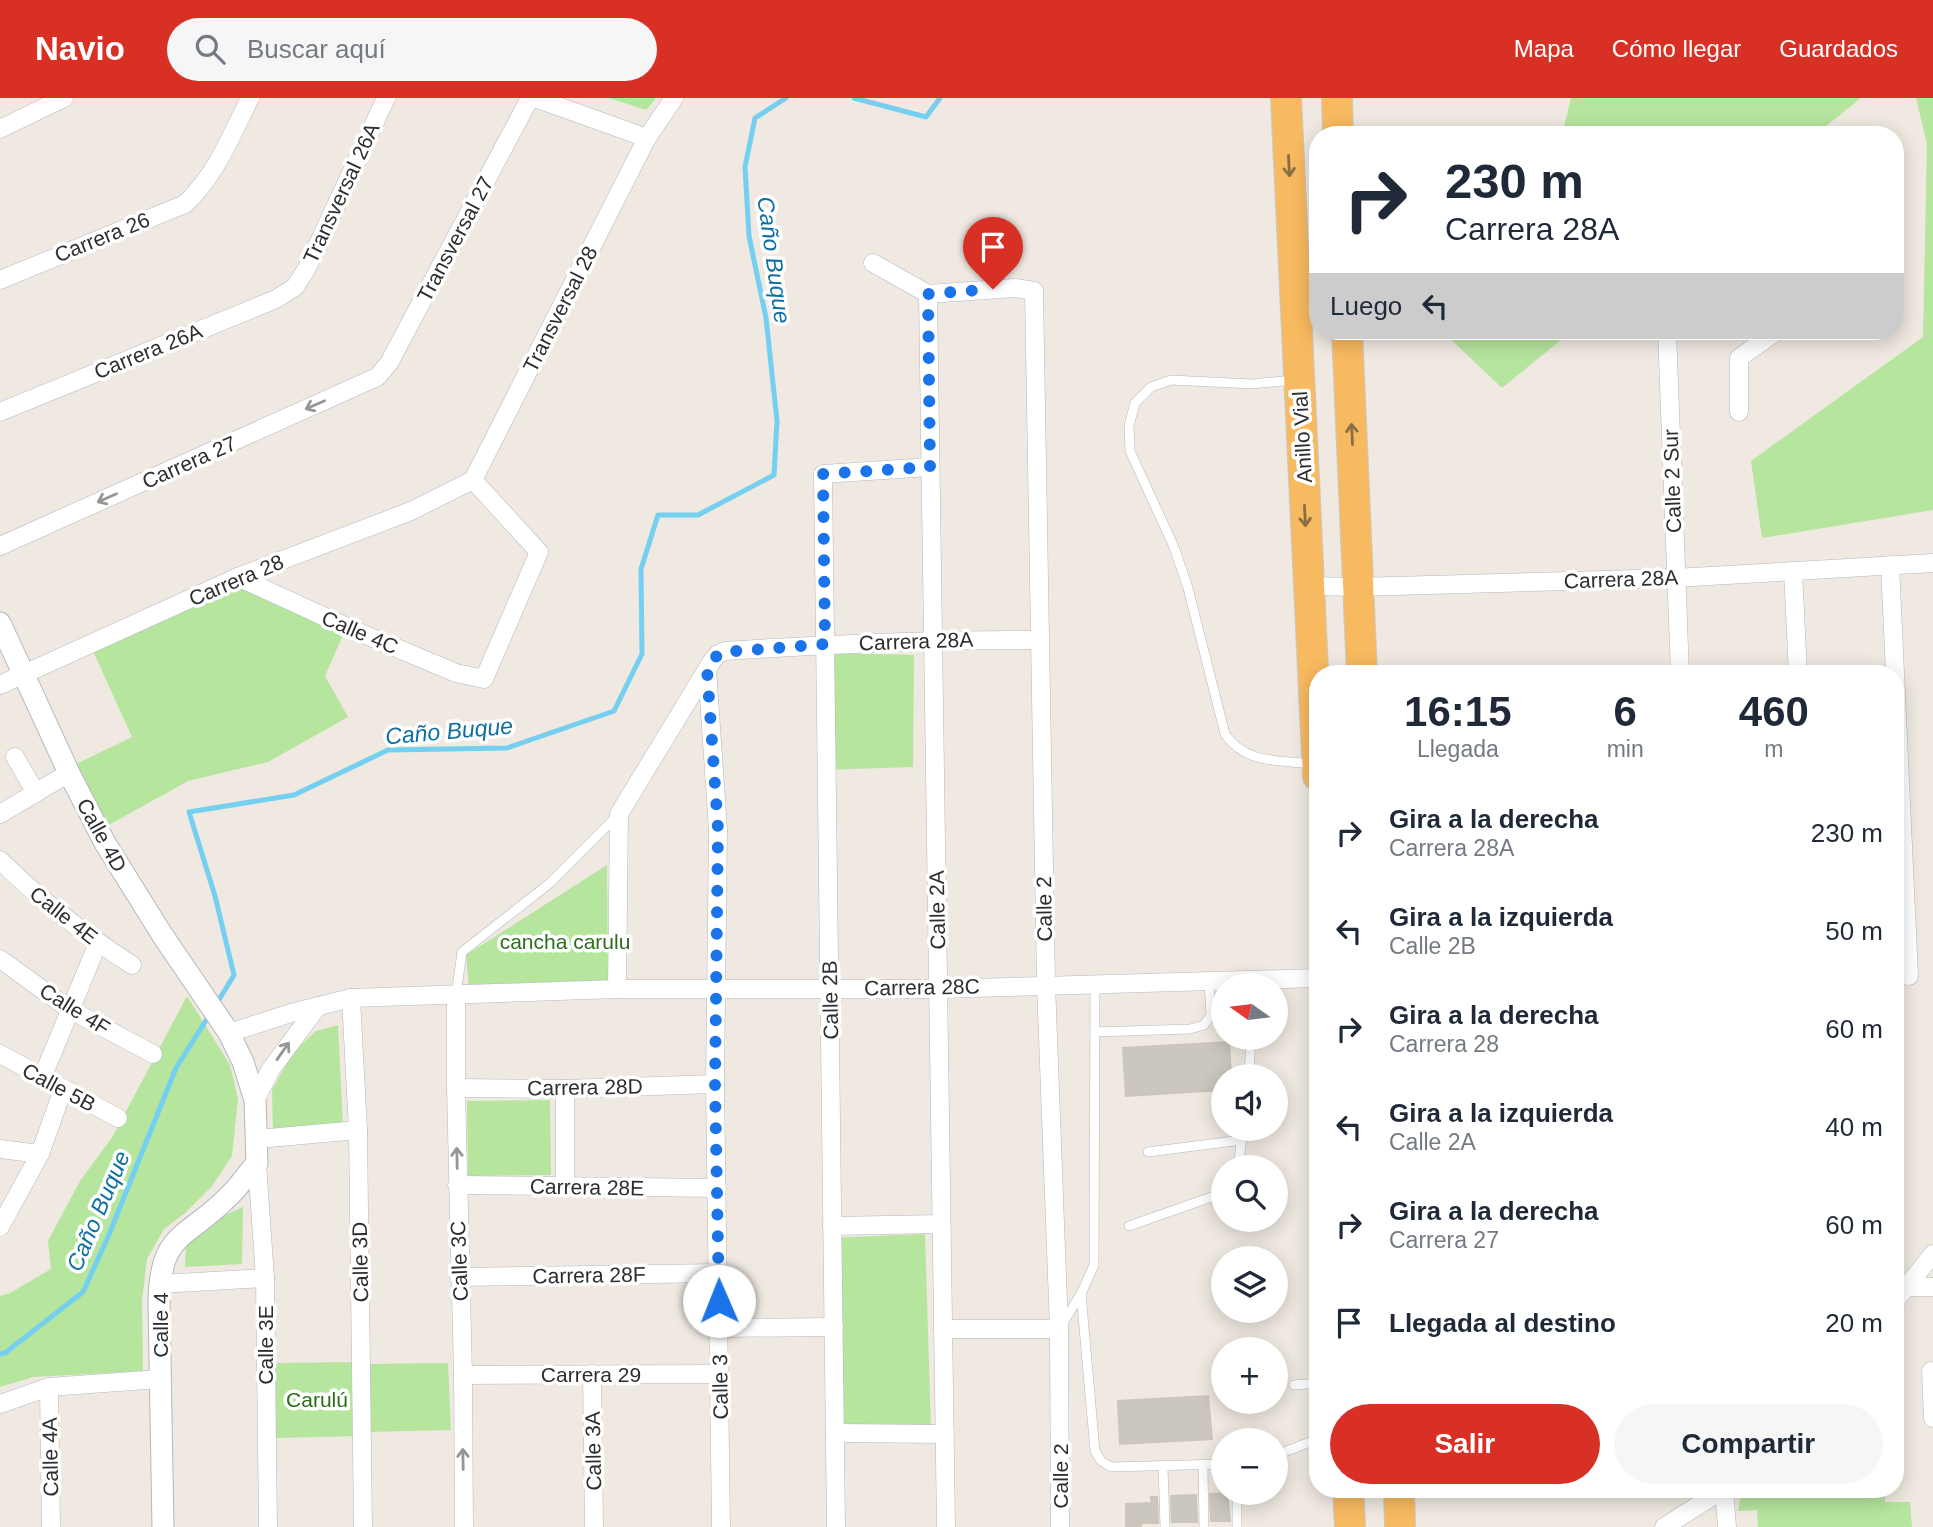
<!DOCTYPE html>
<html lang="es">
<head>
<meta charset="utf-8">
<style>
  body { margin:0; font-family:Helvetica,sans-serif; background:#f6f6f7; color:#1f2937; height:100vh; display:flex; flex-direction:column; font-size:26px; white-space:nowrap }
  * { box-sizing:border-box; margin:0 }
  p { font-size:23px; color:#747a83 }
  .icon { flex:none; width:38px; height:38px; fill:none; stroke:currentColor; stroke-width:2; stroke-linecap:round; stroke-linejoin:round }
  .map { position:relative; flex:1; overflow:hidden }
  .side { position:absolute; left:1309px; top:567px; width:595px; height:833px; display:flex; flex-direction:column; background:#fff; border-radius:28px; box-shadow:0 4px 18px #0003 }
  .side>* { flex:none }
  .top-card { position:absolute; left:1309px; top:28px; width:595px; height:214px; border-radius:28px; box-shadow:0 4px 18px #0003; background:#fff; color:#1f2937; overflow:hidden }
  .needle { width:46px; rotate:284deg }
  .controls { position:absolute; left:1211px; top:875px; display:grid; gap:14px }
  .controls a { display:grid; place-items:center; width:77px; height:77px; border-radius:50%; background:#fff; box-shadow:0 4px 18px #0003; font-size:35px }
  .pin { position:absolute; display:grid; place-items:center; width:60px; height:60px; color:#fff; margin:-72px -30px; border-radius:50% 50% 50% 0; rotate:-45deg; box-shadow:0 0 7px #0007 }
  .pin .icon { rotate:45deg }
  .me { position:absolute; width:77px; margin:-38px; rotate:359deg; stroke-linejoin:round; filter:drop-shadow(0 0 5px #0008) }
  .turn { display:flex; align-items:center; gap:24px; height:147px; padding:0 21px; font-size:32px }
  .turn .icon { width:91px; height:91px; stroke-width:2.5 }
  .turn b { display:block; font-size:49px; line-height:60px }
  .then { display:flex; align-items:center; height:66px; padding:0 21px; background:#0003; gap:14px; font-size:26px }
  .eta { display:flex; justify-content:space-evenly; align-items:center; height:119px; text-align:center }
  .eta b { font-size:42px; font-weight:700; line-height:49px }
  .cta { display:flex; gap:14px; margin-top:auto; padding:14px 21px }
  .cta a { flex:1; height:80px; border-radius:42px; background:#d93025; color:#fff; font-size:28px; font-weight:700; line-height:80px; text-align:center }
  .cta a+a { background:#f6f6f7; color:#1f2937 }
  ul { padding:0; list-style:none }
  li { display:flex; align-items:center; gap:21px; height:98px; padding:0 21px }
  li div { flex:1 }
  li b { display:block; font-size:26px }
  li em { font-style:normal }
  header { display:flex; align-items:center; gap:42px; box-sizing:border-box; height:98px; padding:0 35px; background:#d93025; color:#fff }
  header strong { font-size:33px }
  nav { display:flex; gap:38px; margin-inline-start:auto; font-size:24px }
  .search { width:490px; height:63px; background:#f6f6f7; display:flex; align-items:center; gap:18px; box-sizing:border-box; padding:0 24px; border-radius:38px; color:#747a83; font-size:26px }
  .map>svg:first-child { display:block }
</style>
</head>
<body>
<header>
<strong>Navio</strong>
<div class="search"><svg class="icon" aria-label="search" viewBox="0 0 24 24"><circle cx="10" cy="10" r="6"/><path d="M15 15l6 6"/></svg>Buscar aquí</div>
<nav><a>Mapa</a><a>Cómo llegar</a><a>Guardados</a></nav>
</header>
<div class="map">
<svg width="1933" height="1429" viewBox="0 0 1933 1429">
  <rect width="100%" height="100%" fill="#efe9e1"/>
  <!-- green -->
  <g fill="#b6e59e">
    <polygon points="609,0 656,0 646,12"/>
    <polygon points="1571,0 1861,0 1815,37 1562,37"/>
    <polygon points="1916,0 1933,0 1933,412 1762,440 1751,363 1923,239 1927,46"/>
    <polygon points="1442,233 1572,233 1502,290"/>
    <polygon points="230,480 343,537 325,578 348,619 268,664 188,683 98,733 70,669 132,639 88,542"/>
    <polygon points="820,555 914,557 913,669 822,672"/>
    <polygon points="607,767 608,883 469,889 466,857"/>
    <polygon points="187,898 230,967 238,1001 232,1058 212,1088 185,1115 164,1131 147,1161 142,1202 143,1273 33,1279 0,1289 0,1198 10,1195 51,1171 48,1143 80,1083 113,1038"/>
    <polygon points="338,927 343,1028 273,1033 272,992 293,954 316,933"/>
    <polygon points="550,1002 551,1077 468,1078 467,1003"/>
    <polygon points="243,1109 242,1166 185,1169 186,1146 212,1123"/>
    <polygon points="925,1136 931,1333 833,1335 830,1140"/>
    <polygon points="358,1264 359,1338 276,1340 275,1265"/>
    <polygon points="448,1265 451,1332 369,1334 368,1266"/>
    <polygon points="1746,1391 1885,1391 1885,1404 1910,1404 1912,1429 1758,1429 1757,1412 1738,1413 1741,1397"/>
  </g>
  <g fill="none" stroke-linecap="round" stroke-linejoin="round">
    <!-- stream -->
    <g stroke="#75cff0" stroke-width="5">
      <polyline points="854,0 926,19 940,0"/>
      <polyline points="217,905 234,877 215,798 189,714 294,697 388,652 507,650 614,613 642,556 641,471 658,417 698,417 774,377 777,323 766,220 749,138 745,69 755,20 786,0"/>
      <polyline points="0,1256 5,1255 83,1194 108,1139 176,970 210,916"/>
    </g>
  </g>
  <!-- building -->
  <g fill="#cbc7bf" stroke="#cbc5ba" stroke-width="2">
    <polygon points="1229,944 1231,978 1223,978 1223,992 1126,998 1123,950"/>
    <polygon points="1208,1298 1212,1341 1120,1346 1118,1303"/>
    <polygon points="1227,1395 1230,1423 1211,1423 1210,1396"/>
    <polygon points="1196,1397 1197,1424 1172,1424 1171,1398"/>
    <polygon points="1151,1399 1157,1399 1158,1425 1141,1425 1141,1429 1126,1429 1126,1406 1152,1405"/>
  </g>
  <g fill="none" stroke-linecap="round" stroke-linejoin="round">
    <defs>
      <g id="service">
        <path d="M 1293,282 L 1252,286 L 1171,282 L 1151,289 L 1135,305 L 1129,328 L 1130,353 L 1174,449 L 1188,490 L 1225,636 C 1245,666 1279,662 1312,666"/>
        <polyline points="456,897 462,854 550,785 618,717"/>
        <polyline points="1095,934 1190,931 1204,927 1211,917 1209,884"/>
        <polyline points="1249,978 1251,940"/>
        <polyline points="1148,1054 1242,1042"/>
        <polyline points="1238,1069 1243,1031"/>
        <polyline points="1129,1128 1223,1095"/>
        <polyline points="1081,1196 1095,1353 1101,1363 1111,1369 1223,1366"/>
        <polyline points="1062,1226 1081,1196 1094,1167 1095,886"/>
        <polyline points="1294,1287 1318,1285"/>
        <polyline points="1276,1357 1318,1341"/>
        <polyline points="1203,1367 1204,1429"/>
        <polyline points="1163,1369 1165,1429"/>
        <polyline points="1237,1429 1237,1395"/>
      </g>
      <g id="minor">
        <polyline points="535,0 647,40"/>
        <polyline points="0,31 64,0"/>
        <polyline points="873,165 928,196 1015,190 1034,193 1046,886 1059,1231 1060,1429"/>
        <path d="M 0,182 L 185,106 C 216,77 231,38 250,0"/>
        <polyline points="928,196 946,1429"/>
        <polyline points="1667,233 1680,576"/>
        <polyline points="0,314 276,201 295,189 307,170 386,0"/>
        <polyline points="1739,314 1739,260 1777,233"/>
        <polyline points="473,382 647,40 674,0"/>
        <polyline points="0,448 377,279 389,265 530,0"/>
        <polyline points="1890,467 1909,878"/>
        <polyline points="1793,473 1798,576"/>
        <polyline points="238,479 349,530 456,575 484,581 539,454 473,382"/>
        <polyline points="1309,488 1358,489 1675,480 1933,465"/>
        <polyline points="707,571 718,731 715,986 721,1429"/>
        <polyline points="0,587 238,479 411,413 473,382"/>
        <polyline points="15,659 36,695"/>
        <polyline points="0,716 69,675"/>
        <path d="M 0,762 C 40,802 84,836 132,867"/>
        <polyline points="0,861 69,911 153,956"/>
        <path d="M 617,891 L 619,716 L 712,563 L 718,556 L 725,553 C 830,546 934,541 1039,542"/>
        <polyline points="456,897 456,990 463,1277 464,1429"/>
        <polyline points="351,900 358,1032 363,1429"/>
        <polyline points="229,935 291,915 351,900 617,891 938,891 1318,880"/>
        <polyline points="0,956 118,1020"/>
        <polyline points="42,980 98,845"/>
        <polyline points="456,990 565,991 715,986"/>
        <polyline points="565,991 565,1089"/>
        <polyline points="255,1002 271,971 318,908"/>
        <polyline points="258,1041 358,1032"/>
        <polyline points="0,1051 40,1056"/>
        <polyline points="257,1065 265,1180 268,1429"/>
        <polyline points="457,1087 717,1090"/>
        <polyline points="832,1128 941,1126"/>
        <polyline points="0,1129 40,1056 63,991"/>
        <polyline points="459,1179 718,1175"/>
        <polyline points="160,1186 265,1180"/>
        <polyline points="1907,1189 1933,1189"/>
        <polyline points="1895,1203 1933,1156"/>
        <polyline points="719,1230 834,1229"/>
        <polyline points="943,1231 1059,1231"/>
        <polyline points="1931,1273 1933,1320"/>
        <polyline points="592,1276 594,1429"/>
        <polyline points="463,1277 720,1276"/>
        <polyline points="49,1289 51,1429"/>
        <polyline points="0,1306 49,1289 160,1281"/>
        <polyline points="835,1335 945,1336"/>
        <polyline points="1724,1391 1727,1429"/>
        <polyline points="836,1429 823,376 930,369"/>
        <polyline points="1664,1429 1724,1391"/>
      </g>
      <path id="tertiary" d="M 0,525 L 69,675 L 105,745 L 163,838 L 229,935 L 243,964 L 255,1002 L 257,1065 C 247,1076 239,1089 228,1099 C 187,1141 160,1133 159,1204 L 163,1429"/>
      <g id="trunk">
        <polyline points="1286,0 1318,678"/>
        <polyline points="1337,0 1338,37"/>
        <polyline points="1347,233 1362,576"/>
        <polyline points="1348,1391 1350,1429"/>
        <polyline points="1399,1391 1400,1429"/>
      </g>
    </defs>
    <!-- service casing -->
    <use href="#service" stroke="#b4b7c1" stroke-width="10"/>
    <!-- minor casing -->
    <use href="#minor" stroke="#b4b7c1" stroke-width="19"/>
    <!-- tertiary casing -->
    <use href="#tertiary" stroke="#b4b7c1" stroke-width="23"/>
    <!-- trunk casing -->
    <use href="#trunk" stroke="#c9c9c9" stroke-width="32"/>
    <!-- service -->
    <use href="#service" stroke="#fff" stroke-width="9"/>
    <!-- minor -->
    <use href="#minor" stroke="#fff" stroke-width="18"/>
    <!-- tertiary -->
    <use href="#tertiary" stroke="#fff" stroke-width="21"/>
    <!-- trunk -->
    <use href="#trunk" stroke="#f8ba60" stroke-width="30"/>
  </g>
  <!-- one-way arrows -->
  <defs><path id="oneway-shaft" d="M-6 0H5M1.5-3L5.5 0L1.5 3" fill="none" stroke-width="1.6" stroke-linecap="round" stroke-linejoin="round" transform="scale(1.75)"/></defs>
  <g stroke="#896d44">
    <use href="#oneway-shaft" transform="translate(1289 68) rotate(87)"/>
    <use href="#oneway-shaft" transform="translate(1352 336) rotate(-93)"/>
    <use href="#oneway-shaft" transform="translate(1305 418) rotate(87)"/>
  </g>
  <g stroke="#969696">
    <use href="#oneway-shaft" transform="translate(315 307) rotate(156)"/>
    <use href="#oneway-shaft" transform="translate(107 400) rotate(156)"/>
    <use href="#oneway-shaft" transform="translate(283 953) rotate(-55)"/>
    <use href="#oneway-shaft" transform="translate(457 1060) rotate(-91)"/>
    <use href="#oneway-shaft" transform="translate(463 1361) rotate(-91)"/>
  </g>
  <g fill="none" stroke-linecap="round" stroke-linejoin="round">
    <!-- route -->
    <polyline stroke="#1a73e8" stroke-width="12" stroke-dasharray="0 21.6" points="719,1203 715,986 718,731 707,571 718,556 725,554 825,546 823,376 930,369 928,196 993,191"/>
  </g>
  <g text-anchor="middle" dominant-baseline="central" stroke-width="7" stroke-linejoin="round" paint-order="stroke">
    <!-- street labels -->
    <g font-size="21" fill="#2e2e2e" stroke="#fff">
      <text transform="translate(341 95) rotate(-65)">Transversal 26A</text>
      <text transform="translate(102 139) rotate(-22)">Carrera 26</text>
      <text transform="translate(455 141) rotate(-62)">Transversal 27</text>
      <text transform="translate(560 211) rotate(-63)">Transversal 28</text>
      <text transform="translate(148 253) rotate(-22)">Carrera 26A</text>
      <text transform="translate(1302 339) rotate(-93)">Anillo Vial</text>
      <text transform="translate(189 364) rotate(-24)">Carrera 27</text>
      <text transform="translate(1672 383) rotate(-92)">Calle 2 Sur</text>
      <text transform="translate(1621 481) rotate(-2)">Carrera 28A</text>
      <text transform="translate(236 482) rotate(-23)">Carrera 28</text>
      <text transform="translate(360 534) rotate(23)">Calle 4C</text>
      <text transform="translate(916 543) rotate(-2)">Carrera 28A</text>
      <text transform="translate(102 737) rotate(61)">Calle 4D</text>
      <text transform="translate(1044 811) rotate(-91)">Calle 2</text>
      <text transform="translate(937 812) rotate(-91)">Calle 2A</text>
      <text transform="translate(64 817) rotate(38)">Calle 4E</text>
      <text transform="translate(922 889) rotate(-1)">Carrera 28C</text>
      <text transform="translate(830 902) rotate(-91)">Calle 2B</text>
      <text transform="translate(75 911) rotate(32)">Calle 4F</text>
      <text transform="translate(59 989) rotate(28)">Calle 5B</text>
      <text transform="translate(585 989) rotate(-1)">Carrera 28D</text>
      <text transform="translate(587 1089) rotate(1)">Carrera 28E</text>
      <text transform="translate(459 1163) rotate(-92)">Calle 3C</text>
      <text transform="translate(360 1164) rotate(-91)">Calle 3D</text>
      <text transform="translate(589 1177) rotate(-1)">Carrera 28F</text>
      <text transform="translate(160 1227) rotate(-90)">Calle 4</text>
      <text transform="translate(265 1247) rotate(-90)">Calle 3E</text>
      <text x="591" y="1276">Carrera 29</text>
      <text transform="translate(720 1289) rotate(-91)">Calle 3</text>
      <text transform="translate(593 1353) rotate(-91)">Calle 3A</text>
      <text transform="translate(50 1359) rotate(-91)">Calle 4A</text>
      <text transform="translate(1060 1378) rotate(-90)">Calle 2</text>
    </g>
    <!-- park labels -->
    <g font-size="21" fill="#2c6e1b" stroke="#fff">
      <text x="565" y="843">cancha carulu</text>
      <text x="317" y="1301">Carulú</text>
    </g>
    <!-- water labels -->
    <g font-size="23" font-style="italic" fill="#0d6fa3" stroke="#fff">
      <text transform="translate(774 162) rotate(82)">Caño Buque</text>
      <text transform="translate(449 633) rotate(-5)">Caño Buque</text>
      <text transform="translate(98 1113) rotate(-67)">Caño Buque</text>
    </g>
  </g>
</svg>
<div class="controls">
<a><svg class="needle" viewBox="-14 -14 28 28"><path d="M0-13l5 13h-10z" fill="#e53935"/><path d="M0 13l5-13h-10z" fill="#747a83"/></svg></a>
<a><svg class="icon" aria-label="sound" viewBox="0 0 24 24"><path d="M4 9h4l5-4v14l-5-4H4zM17 9q2 3 0 6"/></svg></a>
<a><svg class="icon" aria-label="search" viewBox="0 0 24 24"><circle cx="10" cy="10" r="6"/><path d="M15 15l6 6"/></svg></a>
<a><svg class="icon" aria-label="layers" viewBox="0 0 24 24"><path d="M12 4l9 5-9 5-9-5zM3 14l9 5 9-5"/></svg></a>
<a>+</a>
<a>−</a>
</div>
<div class="pin" style="left:993px;top:191px;background:#d93025"><svg class="icon" aria-label="arrive" viewBox="0 0 24 24"><path d="M6 21V4h12l-3 4 3 4H6"/></svg></div>
<svg class="me" style="left:719px;top:1203px" viewBox="-20 -20 40 40"><circle r="19" fill="#fff"/><path d="M0-13L10 11 0 6-10 11z" fill="#1a73e8"/></svg>
<div class="top-card">
<div class="turn"><svg class="icon" aria-label="right" viewBox="0 0 24 24"><path d="M7 20v-9h11M14 6l5 5-5 5"/></svg><div><b>230 m</b>Carrera 28A</div></div>
<div class="then">Luego<svg class="icon" aria-label="left" viewBox="0 0 24 24"><path d="M17 20v-9H6M10 6l-5 5 5 5"/></svg></div>
</div>
<section class="side">
<div class="eta">
<div><b>16:15</b><p>Llegada</p></div>
<div><b>6</b><p>min</p></div>
<div><b>460</b><p>m</p></div>
</div>
<ul>
<li><svg class="icon" aria-label="right" viewBox="0 0 24 24"><path d="M7 20v-9h11M14 6l5 5-5 5"/></svg><div><b>Gira a la derecha</b><p>Carrera 28A</p></div><em>230 m</em></li>
<li><svg class="icon" aria-label="left" viewBox="0 0 24 24"><path d="M17 20v-9H6M10 6l-5 5 5 5"/></svg><div><b>Gira a la izquierda</b><p>Calle 2B</p></div><em>50 m</em></li>
<li><svg class="icon" aria-label="right" viewBox="0 0 24 24"><path d="M7 20v-9h11M14 6l5 5-5 5"/></svg><div><b>Gira a la derecha</b><p>Carrera 28</p></div><em>60 m</em></li>
<li><svg class="icon" aria-label="left" viewBox="0 0 24 24"><path d="M17 20v-9H6M10 6l-5 5 5 5"/></svg><div><b>Gira a la izquierda</b><p>Calle 2A</p></div><em>40 m</em></li>
<li><svg class="icon" aria-label="right" viewBox="0 0 24 24"><path d="M7 20v-9h11M14 6l5 5-5 5"/></svg><div><b>Gira a la derecha</b><p>Carrera 27</p></div><em>60 m</em></li>
<li><svg class="icon" aria-label="arrive" viewBox="0 0 24 24"><path d="M6 21V4h12l-3 4 3 4H6"/></svg><div><b>Llegada al destino</b></div><em>20 m</em></li>
</ul>
<div class="cta"><a>Salir</a><a>Compartir</a></div>
</section>
</div>
</body>
</html>
